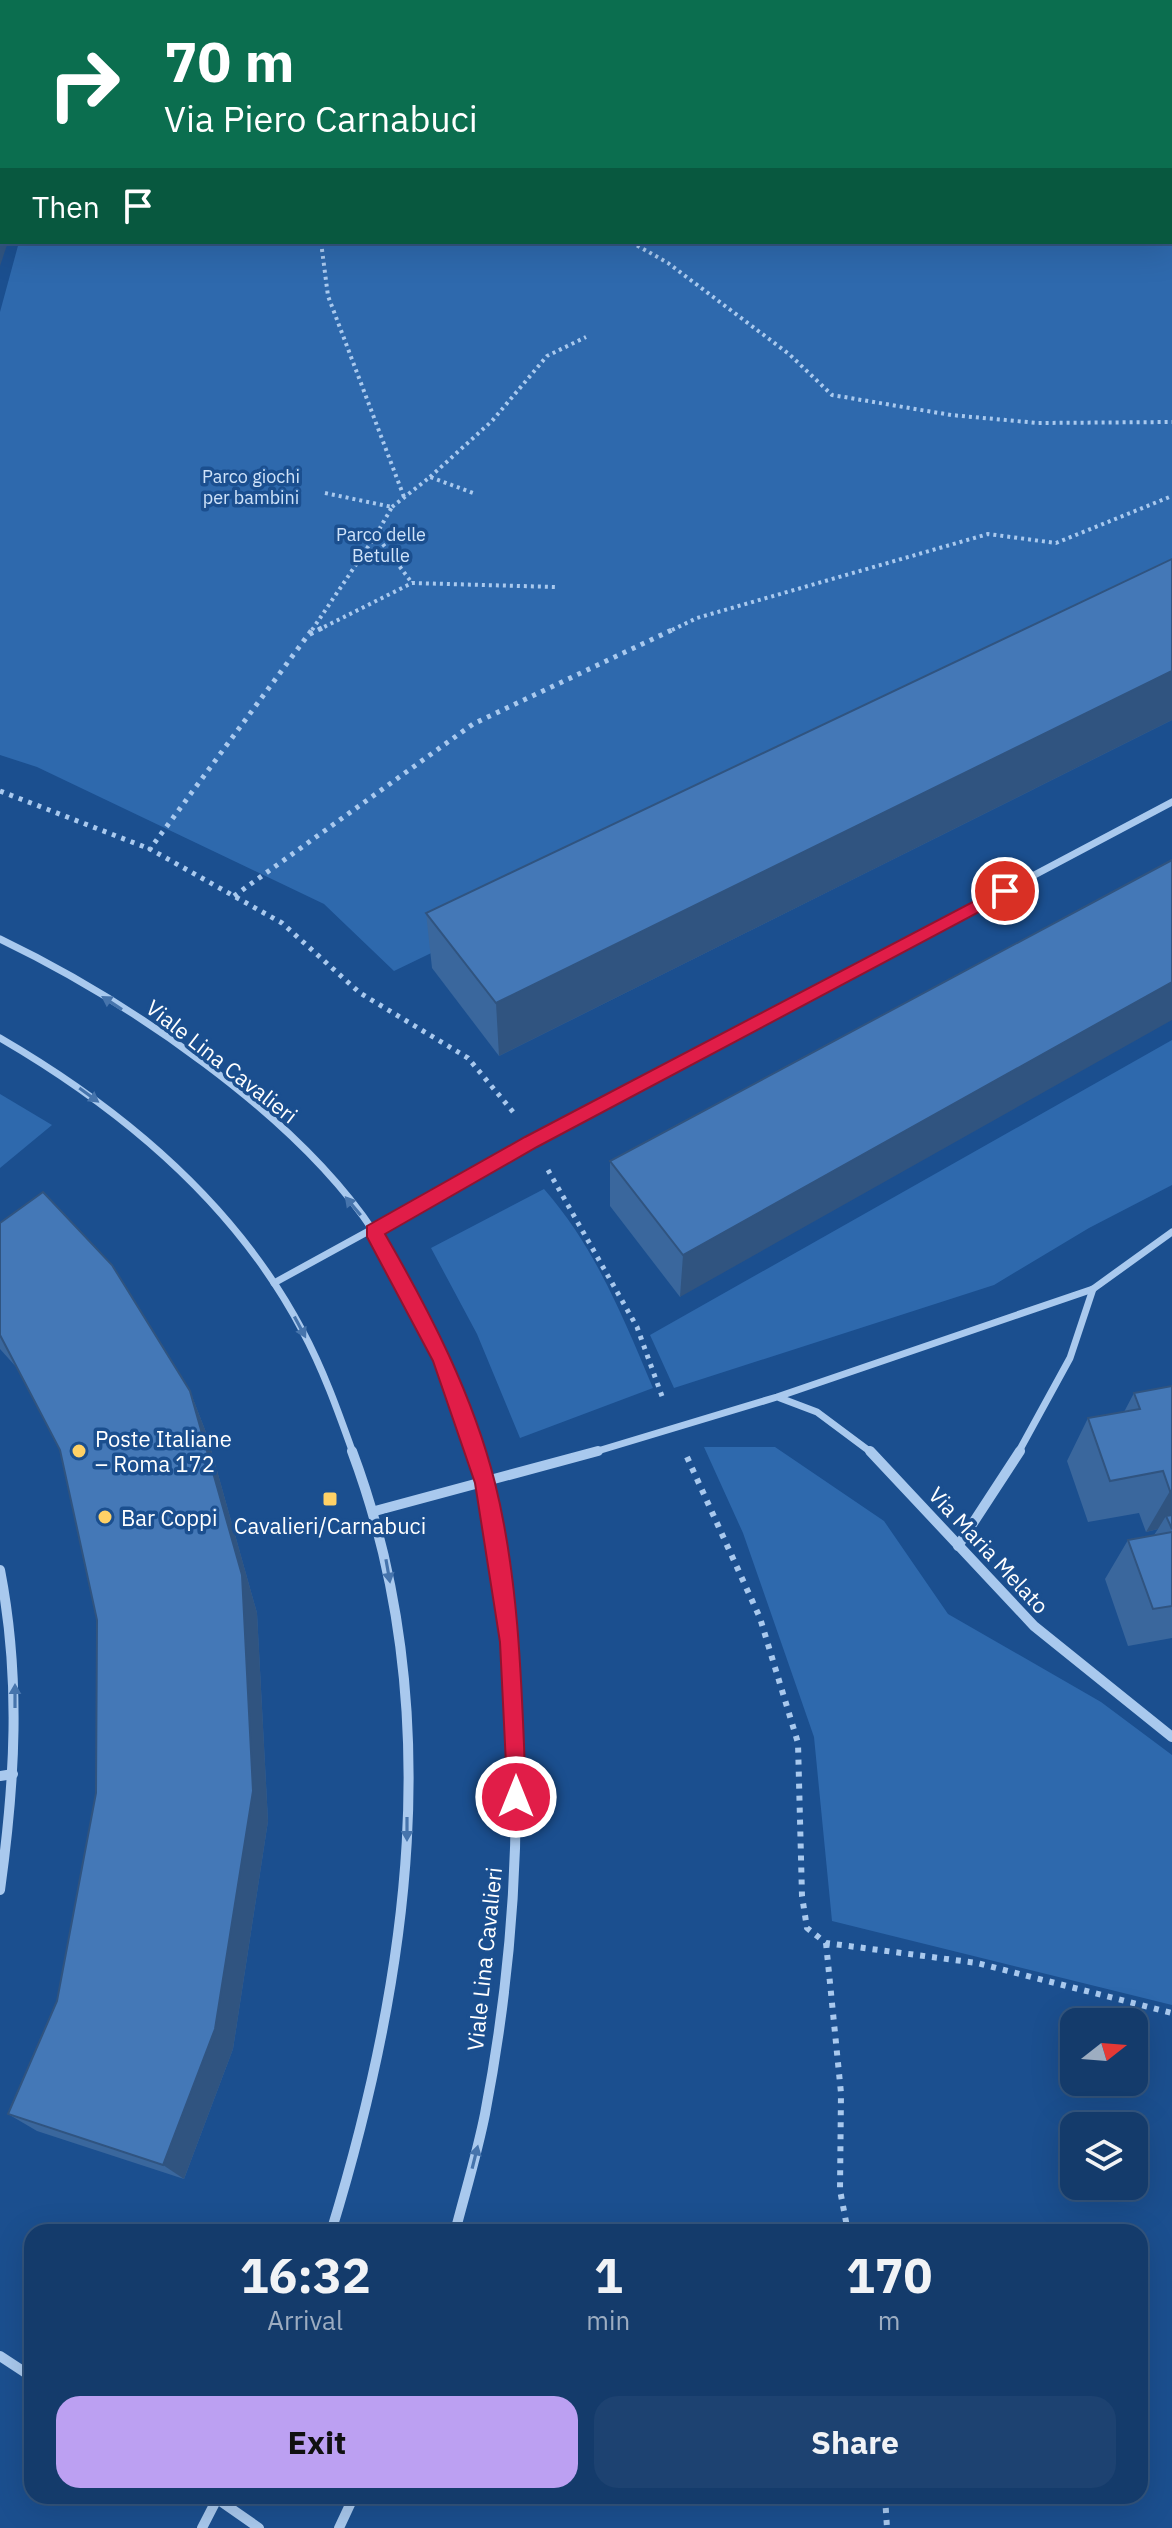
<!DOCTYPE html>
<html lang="en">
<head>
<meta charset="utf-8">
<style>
  body { margin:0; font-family:"IBM Plex Sans",sans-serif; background:#1d4271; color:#f1f3f6; height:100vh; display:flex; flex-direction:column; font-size:30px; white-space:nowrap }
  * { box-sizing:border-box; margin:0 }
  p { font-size:26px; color:#9dadc1 }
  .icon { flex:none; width:44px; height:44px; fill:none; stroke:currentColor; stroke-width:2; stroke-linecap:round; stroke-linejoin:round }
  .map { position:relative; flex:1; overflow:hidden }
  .details { position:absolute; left:24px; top:2224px; width:1124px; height:280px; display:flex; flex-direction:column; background:#143b6b; border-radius:24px; box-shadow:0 8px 32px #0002,0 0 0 2px #33557e }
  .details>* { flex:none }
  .guide { position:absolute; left:0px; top:0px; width:1172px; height:244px; box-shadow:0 8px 32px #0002,0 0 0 2px #33557e; background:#0b6e4f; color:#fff; overflow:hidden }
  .needle { width:52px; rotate:73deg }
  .controls { position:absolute; left:1060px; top:2008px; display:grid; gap:16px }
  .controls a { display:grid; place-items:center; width:88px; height:88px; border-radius:16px; background:#143b6b; box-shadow:0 8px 32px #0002,0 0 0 2px #33557e; font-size:40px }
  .pin { position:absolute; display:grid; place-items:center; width:68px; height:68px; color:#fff; margin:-34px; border:4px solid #fff; border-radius:50%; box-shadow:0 2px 8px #0007 }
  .me { position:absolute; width:88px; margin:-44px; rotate:0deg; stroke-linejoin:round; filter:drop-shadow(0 0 6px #0008) }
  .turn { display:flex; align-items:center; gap:28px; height:168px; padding:0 32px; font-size:36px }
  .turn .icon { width:104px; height:104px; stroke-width:2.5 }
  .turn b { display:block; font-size:56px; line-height:68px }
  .then { display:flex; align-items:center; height:76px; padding:0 32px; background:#0003; gap:16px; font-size:30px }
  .eta { display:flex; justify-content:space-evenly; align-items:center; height:136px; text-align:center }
  .eta b { font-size:48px; font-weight:700; line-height:56px }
  .cta { display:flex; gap:16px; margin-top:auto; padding:16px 32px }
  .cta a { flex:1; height:92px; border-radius:24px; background:#bca0f2; color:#111; font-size:32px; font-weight:700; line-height:92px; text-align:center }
  .cta a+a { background:#1d4271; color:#f1f3f6 }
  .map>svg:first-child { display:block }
</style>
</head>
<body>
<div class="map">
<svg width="1172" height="2528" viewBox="0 0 1172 2528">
  <rect width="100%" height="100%" fill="#1b4f8f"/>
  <!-- green -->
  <g fill="#2e69ad">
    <polygon points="0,0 1172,0 1172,595 394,971 324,904 37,767 0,755 0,312 19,242 1170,242 1170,2 2,2 2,100"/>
    <polygon points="1172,1040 1172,1185 1089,1228 994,1285 674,1388 650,1335"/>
    <polygon points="0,1094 52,1125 0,1168"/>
    <path d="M 544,1189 C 595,1247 623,1317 653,1388 L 520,1438 L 477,1334 L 431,1248 Z"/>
    <polygon points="704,1447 775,1447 884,1521 948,1614 1101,1702 1172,1755 1172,2005 832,1921 814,1737 743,1533"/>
  </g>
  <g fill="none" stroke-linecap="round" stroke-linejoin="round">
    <!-- path-far2 -->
    <g stroke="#a9c9ee" stroke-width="4" stroke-dasharray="3 4" stroke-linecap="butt">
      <polyline points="289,2 295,0"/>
      <polyline points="443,2 446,0"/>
      <polyline points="321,242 328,296 404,497"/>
      <polyline points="631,242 668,263 789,354 832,395 951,415 1038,423 1172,422"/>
      <polyline points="430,477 492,421 547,356 586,337"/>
      <polyline points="325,493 392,507 376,535"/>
      <polyline points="392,507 430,477 476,494"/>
      <polyline points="312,630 376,535 412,583"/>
      <polyline points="318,630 412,583 556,587"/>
      <polyline points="672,630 697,618 988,534 1056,543 1172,496"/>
    </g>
    <!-- path-far1 -->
    <g stroke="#a9c9ee" stroke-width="5" stroke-dasharray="4 6" stroke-linecap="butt">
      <polyline points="322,628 308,635 150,849 282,923 360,993 468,1058 514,1113"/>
      <polyline points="309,634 313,628"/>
      <polyline points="0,791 150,849"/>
      <polyline points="234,896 473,724 676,628"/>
      <polyline points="548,1170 637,1327 663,1399"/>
    </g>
    <!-- path -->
    <g stroke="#a9c9ee" stroke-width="6" stroke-dasharray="5 7" stroke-linecap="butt">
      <polyline points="687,1457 760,1618 798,1743 802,1896 807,1928 826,1943 977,1963 1172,2013"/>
      <polyline points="826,1943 841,2093 840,2190 848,2232"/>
      <polyline points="885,2496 887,2528"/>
    </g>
    <!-- street-far1 -->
    <g stroke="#a9c9ee" stroke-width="7">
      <path d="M 0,939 C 127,1000 296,1114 374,1232 C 420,1301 447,1376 474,1453"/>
      <path d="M 0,1038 C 122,1109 235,1203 302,1330 C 323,1369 338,1411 353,1453"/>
      <polyline points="274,1283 531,1142 1172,802"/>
      <polyline points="780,1398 817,1412 872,1453"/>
      <polyline points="591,1453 777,1397 1093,1289 1172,1232"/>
      <polyline points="1018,1453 1070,1358 1093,1289"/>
    </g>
    <!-- street -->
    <g stroke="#a9c9ee" stroke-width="10">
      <polyline points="870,1451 1034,1626 1172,1737"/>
      <polyline points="375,1511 598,1451"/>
      <polyline points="958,1546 1020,1451"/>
      <path d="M 0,1570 C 21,1678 15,1782 0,1890"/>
      <polyline points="0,1776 13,1774"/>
      <path d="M 331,2232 C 409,1978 448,1707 352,1451"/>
      <path d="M 455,2232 C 465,2193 477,2154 485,2114 C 515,1958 524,1800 508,1642 C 502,1583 493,1507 474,1451"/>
      <polyline points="0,2356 32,2377"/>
      <polyline points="213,2496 259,2528"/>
      <polyline points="202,2528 218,2497"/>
      <polyline points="339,2528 354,2496"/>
    </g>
  </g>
  <!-- wall -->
  <g fill="#3a679d">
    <polygon points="1172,559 1172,720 499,1056 432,968 426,913"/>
    <polygon points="1172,860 680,1297 610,1206 610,1161"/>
    <polygon points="0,1223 190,1391 207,1435 257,1613 268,1821 233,2049 184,2179 37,2131 8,2114 57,2001 96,1793 97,1620 60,1450 18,1369 0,1349"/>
    <polygon points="1172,1386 1172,1638 1128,1646 1105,1579 1128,1540 1154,1535 1158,1529 1146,1532 1139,1513 1088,1522 1067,1461 1088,1418 1124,1412 1134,1393"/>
  </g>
  <!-- shaded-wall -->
  <g fill="#305480">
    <polygon points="2,161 2,242 8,242 0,266 0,167"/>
    <polygon points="1172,671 1172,720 499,1056 496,1003"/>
    <polygon points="1172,982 1172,1020 680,1297 683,1255"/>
    <polygon points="190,1391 207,1435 257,1613 268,1821 233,2049 184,2179 163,2165"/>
    <polygon points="1170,1491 1172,1491 1172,1522 1166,1516 1158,1529 1146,1532"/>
  </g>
  <!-- building -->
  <g fill="#4478b7" stroke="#305480" stroke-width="2">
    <polygon points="0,62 2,63 2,161 0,167"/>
    <polygon points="1172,559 1172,671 496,1003 426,913"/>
    <polygon points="1172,860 1172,982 683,1255 610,1161"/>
    <polygon points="43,1192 112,1265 190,1391 242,1575 253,1791 215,2029 163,2165 8,2114 57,2001 96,1793 97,1620 60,1450 0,1335 0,1223"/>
    <polygon points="1172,1386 1172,1491 1170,1491 1163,1471 1110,1481 1088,1418 1140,1409 1134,1393"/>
    <polygon points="1172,1515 1172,1529 1166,1516"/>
    <polygon points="1172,1532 1172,1606 1153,1609 1128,1540"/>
  </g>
  <!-- one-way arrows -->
  <defs><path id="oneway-solid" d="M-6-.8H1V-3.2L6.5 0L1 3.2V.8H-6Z" transform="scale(2)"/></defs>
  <g fill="#4674ac">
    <use href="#oneway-solid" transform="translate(112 1003) rotate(-147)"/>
    <use href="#oneway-solid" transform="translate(89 1095) rotate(36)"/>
    <use href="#oneway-solid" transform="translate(353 1206) rotate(-130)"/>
    <use href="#oneway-solid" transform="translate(300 1327) rotate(62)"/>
    <use href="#oneway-solid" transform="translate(388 1571) rotate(80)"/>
    <use href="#oneway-solid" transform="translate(15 1696) rotate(-90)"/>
    <use href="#oneway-solid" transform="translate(407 1829) rotate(90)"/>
    <use href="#oneway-solid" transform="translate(475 2157) rotate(-76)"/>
  </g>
  <!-- route -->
  <path fill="#e11d48" stroke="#92132f" stroke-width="2" d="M 1005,885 L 1011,886 L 1011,895 L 537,1147 L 385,1234 C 430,1312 473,1395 495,1483 C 520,1583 522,1695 526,1797 L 523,1805 L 516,1808 L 508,1805 L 500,1642 L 475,1483 L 433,1361 L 367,1237 L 367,1226 L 525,1137 Z"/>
  <!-- markers -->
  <g fill="#ffd166" stroke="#1b4f8f" stroke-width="3">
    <circle cx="79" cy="1451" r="8"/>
    <rect x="322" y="1491" width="16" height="16" rx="4"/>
    <circle cx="105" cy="1517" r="8"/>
  </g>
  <g text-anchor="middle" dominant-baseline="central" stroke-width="7" stroke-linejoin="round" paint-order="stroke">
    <!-- far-park labels -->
    <g font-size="18" fill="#cfe3fa" stroke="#1b4f8f">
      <text x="251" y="476">Parco giochi<tspan x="251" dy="21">per bambini</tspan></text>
      <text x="381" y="534">Parco delle<tspan x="381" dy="21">Betulle</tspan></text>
    </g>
    <!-- street labels -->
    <g font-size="22" fill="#fff" stroke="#1b4f8f">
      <text transform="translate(222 1061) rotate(38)">Viale Lina Cavalieri</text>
      <text transform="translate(989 1550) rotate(47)">Via Maria Melato</text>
      <text transform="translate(484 1959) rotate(-84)">Viale Lina Cavalieri</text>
    </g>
    <!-- poi labels -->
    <g font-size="22" fill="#fff" stroke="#1b4f8f" text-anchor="start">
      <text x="95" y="1438">Poste Italiane<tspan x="95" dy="25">– Roma 172</tspan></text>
      <text x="121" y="1517">Bar Coppi</text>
      <text x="330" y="1525" text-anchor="middle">Cavalieri/Carnabuci</text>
    </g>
  </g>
</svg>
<div class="controls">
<a><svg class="needle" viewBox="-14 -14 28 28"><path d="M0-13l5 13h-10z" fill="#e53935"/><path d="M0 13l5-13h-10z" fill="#9dadc1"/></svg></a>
<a><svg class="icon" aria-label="layers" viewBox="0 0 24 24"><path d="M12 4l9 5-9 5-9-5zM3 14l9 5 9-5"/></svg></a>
</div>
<div class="pin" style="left:1005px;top:891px;background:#d93025"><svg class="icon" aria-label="arrive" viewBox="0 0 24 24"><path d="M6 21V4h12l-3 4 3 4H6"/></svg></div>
<svg class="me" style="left:516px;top:1797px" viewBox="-20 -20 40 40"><circle r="17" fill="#e11d48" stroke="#fff" stroke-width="3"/><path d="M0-11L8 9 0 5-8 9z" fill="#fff"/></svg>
<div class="guide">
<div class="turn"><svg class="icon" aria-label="right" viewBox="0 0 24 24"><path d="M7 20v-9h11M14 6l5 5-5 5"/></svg><div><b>70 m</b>Via Piero Carnabuci</div></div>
<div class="then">Then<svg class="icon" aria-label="arrive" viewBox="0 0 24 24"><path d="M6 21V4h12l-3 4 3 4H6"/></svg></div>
</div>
<section class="details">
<div class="eta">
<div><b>16:32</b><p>Arrival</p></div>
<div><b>1</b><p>min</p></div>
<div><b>170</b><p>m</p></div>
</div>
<div class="cta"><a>Exit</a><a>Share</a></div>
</section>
</div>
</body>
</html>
